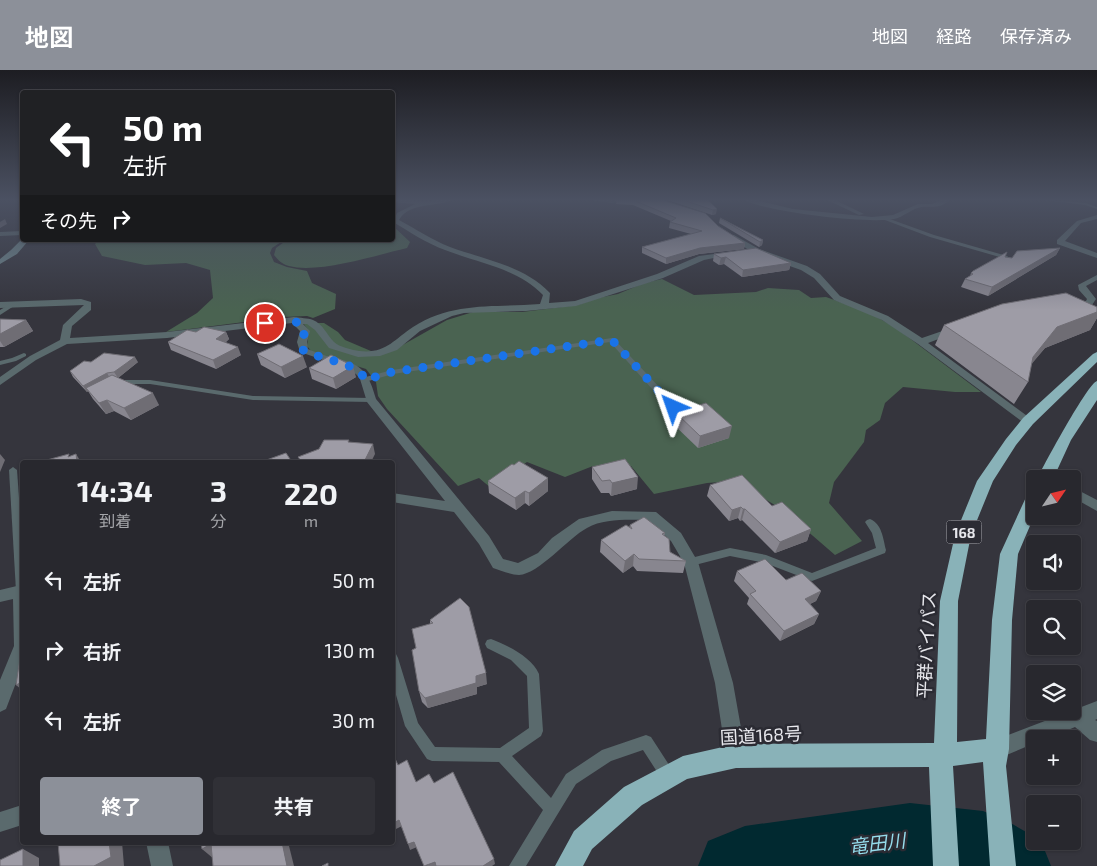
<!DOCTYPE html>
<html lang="ja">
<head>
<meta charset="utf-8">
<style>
  body { margin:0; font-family:"Exo 2","Noto Sans JP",sans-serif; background:#303036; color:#f1f3f6; height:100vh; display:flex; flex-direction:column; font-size:19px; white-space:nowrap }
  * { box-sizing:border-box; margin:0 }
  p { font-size:16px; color:#a5a6aa }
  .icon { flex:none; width:28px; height:28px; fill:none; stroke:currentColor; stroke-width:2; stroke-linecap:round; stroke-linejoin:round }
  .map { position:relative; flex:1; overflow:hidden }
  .sheet { position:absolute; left:20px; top:390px; width:375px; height:385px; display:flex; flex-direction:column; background:#28282e; border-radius:5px; box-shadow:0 1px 4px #0004,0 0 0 1px #44444a }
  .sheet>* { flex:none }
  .banner { position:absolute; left:20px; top:20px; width:375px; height:152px; border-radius:5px; box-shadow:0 1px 4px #0004,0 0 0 1px #44444a; background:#202124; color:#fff; overflow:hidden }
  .needle { width:32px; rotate:55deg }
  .buttons { position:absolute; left:1026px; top:400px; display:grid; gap:10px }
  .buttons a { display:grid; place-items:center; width:55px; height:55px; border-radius:5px; background:#28282e; box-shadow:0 1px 4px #0004,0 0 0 1px #44444a; font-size:25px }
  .pin { position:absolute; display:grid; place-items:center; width:42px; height:42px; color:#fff; margin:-21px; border:2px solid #fff; border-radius:50%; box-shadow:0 1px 5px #0007 }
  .me { position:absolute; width:55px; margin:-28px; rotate:317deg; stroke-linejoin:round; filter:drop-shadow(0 0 4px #0008) }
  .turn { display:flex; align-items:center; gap:18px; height:105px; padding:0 20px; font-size:22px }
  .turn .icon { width:65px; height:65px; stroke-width:2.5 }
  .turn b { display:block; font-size:35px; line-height:42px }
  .then { display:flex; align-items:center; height:48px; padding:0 20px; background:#0003; gap:10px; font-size:19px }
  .eta { display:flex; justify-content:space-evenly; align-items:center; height:85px; text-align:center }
  .eta b { font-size:30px; font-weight:700; line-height:35px }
  .primary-button { display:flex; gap:10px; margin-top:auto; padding:10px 20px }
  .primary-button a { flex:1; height:58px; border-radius:5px; background:#8c9099; color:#fff; font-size:20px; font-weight:700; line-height:58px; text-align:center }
  .primary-button a+a { background:#303036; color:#f1f3f6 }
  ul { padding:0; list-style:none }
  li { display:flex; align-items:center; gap:15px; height:70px; padding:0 20px }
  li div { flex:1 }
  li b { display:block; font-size:19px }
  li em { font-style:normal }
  header { display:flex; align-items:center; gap:30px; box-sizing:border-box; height:70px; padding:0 25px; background:#8c9099; color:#fff }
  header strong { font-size:24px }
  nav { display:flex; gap:28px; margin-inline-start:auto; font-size:18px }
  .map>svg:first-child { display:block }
</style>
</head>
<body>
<header>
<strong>地図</strong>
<nav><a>地図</a><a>経路</a><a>保存済み</a></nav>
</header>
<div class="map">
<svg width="1097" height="796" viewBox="0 0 1097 796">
  <rect width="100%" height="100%" fill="#35353d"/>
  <!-- green -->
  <g fill="#4a6351">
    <path d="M 393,156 L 410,172 L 407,178 C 377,185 318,204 289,196 C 282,194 278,190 274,185 L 276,178 L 287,170 L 392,170 Z"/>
    <polygon points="99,170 284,170 272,178 270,183 274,192 287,197 307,201 312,213 336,224 335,239 313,248 307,246 284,247 166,262 197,243 213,228 210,200 186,193 145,195 102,186 95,174"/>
    <polygon points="662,209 694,225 756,222 768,218 799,220 811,228 826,227 868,242 896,258 981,322 955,322 903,317 885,333 880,350 866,360 864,372 834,412 829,433 862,471 835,485 783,440 735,411 707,413 654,424 631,396 593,396 565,407 527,392 491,418 479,408 458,416 387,339 378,326 376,312 366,299 312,282 307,276 309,261 303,253 324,253 338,262 345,270 378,284 392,281 447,250 473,242 522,242 578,235 598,228 618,224 644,213"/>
  </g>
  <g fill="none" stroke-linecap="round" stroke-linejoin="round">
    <!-- river -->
    <polygon fill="#012930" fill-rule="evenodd" points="910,733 983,741 1007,751 1035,767 1035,771 1041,771 1051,796 698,796 708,771 745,756"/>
    <!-- lane -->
    <g fill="#5a6a6d" fill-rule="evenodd">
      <polygon points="1037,129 1086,133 1097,137 1097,139 1085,135"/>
      <polygon points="887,148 934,165 1007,186 1012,190 1007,195 1003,195 1002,194 1006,190 1003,188 930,167 885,150 885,149"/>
      <polygon points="12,233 17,234 0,245 0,240"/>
      <polygon points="612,268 614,269 676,335 677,337 676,339 670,339 610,272 393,304 365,312 361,310 362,308 392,300"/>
      <polygon points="24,283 26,284 26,286 16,291 0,295 0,291 12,288"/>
      <polygon points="115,310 150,310 253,326 371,328 375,330 371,332 253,330 150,314 115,314"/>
      <polygon points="13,397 17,400 22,469 22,525 17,524 16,521 9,400"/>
      <path d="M 870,449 C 882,454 883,468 886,480 L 885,483 L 812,511 L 765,493 L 730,486 L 691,496 L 687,495 L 686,492 L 687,489 L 691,488 L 730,478 L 766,485 L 812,503 L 876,478 L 872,463 L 865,452 L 867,450 Z"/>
      <path d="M 491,569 C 507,575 532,587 539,604 L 543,661 L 541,666 L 512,686 L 551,728 L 566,704 L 602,680 L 646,665 L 651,667 L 673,701 L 675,706 L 673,711 L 668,713 L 663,711 L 643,680 L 611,691 L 576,714 L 526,796 L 509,796 L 543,740 L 499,692 L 432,691 L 427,689 L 405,656 L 392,611 L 392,583 L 396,584 L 398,588 L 418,653 L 435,677 L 500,678 L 529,658 L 527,606 L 511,590 L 487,578 L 485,574 L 487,570 Z"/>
    </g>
    <!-- street -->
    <g fill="#5a6a6d" fill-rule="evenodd">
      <path d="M 392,129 L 422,131 L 454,129 C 438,138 410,131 399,150 C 416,159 432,170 450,177 C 485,190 523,195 550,223 L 549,233 L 575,231 L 657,204 L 699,186 L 729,182 L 733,184 L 704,190 L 663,208 L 576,236 L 526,241 L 464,243 L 452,246 L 420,261 L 397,280 L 380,286 L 358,287 L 329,278 L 315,260 L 307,254 L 303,254 L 310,261 L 307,272 L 308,279 C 344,296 364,282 376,329 L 489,466 L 503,489 L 518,493 L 538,483 L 552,468 L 579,449 L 612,441 L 656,442 L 681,463 L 698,492 L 733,613 L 746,686 L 743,693 L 736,696 L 729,693 L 726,686 L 715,613 L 684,493 L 671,471 L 648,450 C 629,450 605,448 587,458 C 568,468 539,504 519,505 C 511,505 500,500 493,498 L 479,474 L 454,442 L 392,432 L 392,423 L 445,431 L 367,332 L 360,309 L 356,304 L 341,296 L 300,282 L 297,272 L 300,261 L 292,253 L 167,268 L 67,274 L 36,290 L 0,315 L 0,307 L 30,286 L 60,270 L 63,255 L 84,235 L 0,238 L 0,232 L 81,229 L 91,232 L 91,240 L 72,256 L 70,268 L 167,262 L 294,247 C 300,248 308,248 313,250 C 323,254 327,265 334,272 C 339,277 353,280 359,281 C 386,284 393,270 413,257 C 454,231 495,238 540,234 L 543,225 C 517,198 478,193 445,180 C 426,173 410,162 393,152 L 397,143 L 415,134 L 392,132 Z"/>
      <polygon points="584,129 632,129 612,133"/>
      <path d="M 742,129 L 752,129 L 793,139 L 872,147 L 893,145 L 918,134 L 932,134 L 944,129 L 950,129 C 942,139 933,136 922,137 C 912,138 904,147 894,149 C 867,154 765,142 742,129 Z"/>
      <polygon points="825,129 833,129 864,144 859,145"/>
      <polygon points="1097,145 1097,149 1081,153 1065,171 1097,183 1097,188 1057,174 1057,170 1077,151"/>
      <polygon points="22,161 22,165 0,166 0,162"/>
      <polygon points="730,165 734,165 759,179 807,196 820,204 840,226 888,246 922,268 951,258 957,258 957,262 928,273 1034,351 1028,354 1024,353 918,274 882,250 834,230 814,208 801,200 753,183 730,167"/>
      <polygon points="1097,205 1097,210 1086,216 1096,229 1092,235 1068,237 1068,233 1086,231 1087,229 1079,220 1078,215"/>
      <polygon points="1072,417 1097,430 1097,441 1072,427"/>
      <polygon points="21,515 22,597 6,639 0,642 0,610 14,576 13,529 0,532 0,520"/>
      <polygon points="1097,631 1097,649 1095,650 1097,651 1097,672 1090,670 1075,657 1047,669 1035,669 1035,673 997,689 990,686 987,679 990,672"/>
      <polygon points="22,735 22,755 0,762 0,742"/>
      <polygon points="146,772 168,772 173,796 151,796"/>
    </g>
    <!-- secondary -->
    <polygon fill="#6e878c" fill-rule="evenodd" points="22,169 29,170 17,184 0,194 0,189 11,180"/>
    <!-- highway -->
    <g fill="#89b2b8" fill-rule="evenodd">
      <polygon points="1097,282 1097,292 1033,354 1016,375 993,411 971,465 958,531 957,672 986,669 992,550 1000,484 1027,425 1029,421 1035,420 1035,444 1018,484 1012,550 1009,679 1006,696 1016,796 990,796 983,692 953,696 959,796 933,796 929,697 736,698 687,709 642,735 592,779 583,796 555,796 574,761 624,717 683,686 736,674 934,673 940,531 955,465 977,411 1006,369 1023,348 1093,284"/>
      <path d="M 1097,311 L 1097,330 L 1071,370 L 1053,409 L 1037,409 C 1044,395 1088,313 1097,311 Z"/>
    </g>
  </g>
  <!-- wall -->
  <g fill="#88868f">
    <polygon points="617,129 659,129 718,156 745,173 744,179 699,184 666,194 642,183 642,177 691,164 669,158 670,152 671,151 633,135 616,134"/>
    <polygon points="664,129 707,129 716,144 712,145"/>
    <polygon points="720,148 763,170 762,175 759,177 719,153"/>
    <polygon points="1060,178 1056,185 988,226 961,217 965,209 970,206 971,203 1005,187 1012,188"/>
    <polygon points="714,184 791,193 789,200 742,207 724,194 719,195 713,191"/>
    <polygon points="1097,237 1097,248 1090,260 1045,278 1031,294 1028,312 1014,334 935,275 944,255"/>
    <polygon points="0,249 26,250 33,261 4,277 0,277"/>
    <polygon points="196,262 226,262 229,269 225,273 241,285 216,299 171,280 168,272"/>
    <polygon points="257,284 307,297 285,308 261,295"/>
    <polygon points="91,292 138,292 118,308 159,335 131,350 114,341 106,344 93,329 88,321 87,322 73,307 70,301"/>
    <polygon points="309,298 356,307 336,319 312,309"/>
    <polygon points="675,342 729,368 698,378 673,354"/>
    <polygon points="592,397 637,419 611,426 609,423 601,423 592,409"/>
    <polygon points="548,408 548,421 529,436 525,433 516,440 489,423 488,411"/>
    <polygon points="710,415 772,436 811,459 807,471 775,483 742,450 740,451 738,448 729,451 707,426"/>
    <polygon points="630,455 665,463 664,466 670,482 686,491 683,503 637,501 633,496 623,503 600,482 601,470 629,458"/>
    <polygon points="737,501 786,510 821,521 816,531 810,534 819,544 814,554 780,571 747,534 749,528 734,511"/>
    <polygon points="430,550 487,614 477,617 477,624 428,638 422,632 419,621 416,578 430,554"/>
  </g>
  <!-- shaded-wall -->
  <g fill="#6f6d74">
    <polygon points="717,139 716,144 712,145 713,140"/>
    <polygon points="5,149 7,154 0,158 0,152"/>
    <polygon points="763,170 762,175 759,177 760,172"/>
    <polygon points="745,173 744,179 699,184 666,194 666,188 700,178"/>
    <polygon points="1060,178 1056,185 988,226 992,217"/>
    <polygon points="726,187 724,194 719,195 721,188"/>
    <polygon points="791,193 789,200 742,207 743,200"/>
    <polygon points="1097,242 1097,248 1090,260 1045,278 1020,308 1033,287 1057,257"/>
    <polygon points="26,250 33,261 4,277 0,271 0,264"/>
    <polygon points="226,262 229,269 219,277 216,269"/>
    <polygon points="238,277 241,285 216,299 213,290"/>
    <polygon points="303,286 307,297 285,308 281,297"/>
    <polygon points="135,287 138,292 118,308 114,302"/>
    <polygon points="353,296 356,307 336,319 333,308"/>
    <polygon points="107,303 110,308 86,318 88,321 87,322 83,316"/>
    <polygon points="153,323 159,335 131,350 124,338"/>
    <polygon points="107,330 114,341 106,344 99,333"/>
    <polygon points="732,356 729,368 698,378 700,366"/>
    <polygon points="373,374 375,384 371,392 364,392"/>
    <polygon points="0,384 5,390 0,402"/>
    <polygon points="76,384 81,392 77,392"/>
    <polygon points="638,407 637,419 611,426 612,413"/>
    <polygon points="548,408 548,421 529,436 529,423"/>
    <polygon points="525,421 525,433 516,440 515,428"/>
    <polygon points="741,437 738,448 729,451 732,440"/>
    <polygon points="743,439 745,439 742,450 740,451"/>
    <polygon points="811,459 807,471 775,483 780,472"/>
    <polygon points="634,484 633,496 623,503 625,491"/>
    <polygon points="821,521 816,531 800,539 805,529"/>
    <polygon points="819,544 814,554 780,571 784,561"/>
    <polygon points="486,603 487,614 477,617 477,624 428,638 425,628 476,606"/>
    <polygon points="22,612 22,620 16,615"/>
    <polygon points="399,750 402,756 392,761 392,754"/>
    <polygon points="109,772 122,772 124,796 94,796"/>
    <polygon points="282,772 288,772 294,796 287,796"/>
    <polygon points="414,772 417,777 410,780 408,774"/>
    <polygon points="211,774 214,789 202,779"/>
    <polygon points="23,779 39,788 39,796 23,796"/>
    <polygon points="494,789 495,794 492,796 483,796"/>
    <polygon points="435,792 436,796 425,796"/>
  </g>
  <!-- building -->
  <g fill="#9e9ca6" stroke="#6f6d74">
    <polygon points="617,129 659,129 705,143 718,156 745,173 700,178 666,188 642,177 702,161 670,152 676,148 633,130"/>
    <polygon points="680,129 707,129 717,139 713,140"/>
    <polygon points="720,148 763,170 760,172"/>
    <polygon points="756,178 791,193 743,200 726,187 721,188 714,184"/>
    <polygon points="1060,178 992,217 965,209 973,204 971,203 973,201 1007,182 1005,187 1012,188 1017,181"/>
    <polygon points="1066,223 1097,237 1097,242 1057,257 1033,287 1028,312 944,255 1002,234"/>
    <polygon points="0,249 26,250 0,264"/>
    <polygon points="204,257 226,262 216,269 238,277 213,290 168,272 187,260 196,262"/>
    <polygon points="279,274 303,286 281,297 257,284"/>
    <polygon points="104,283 135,287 114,302 107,303 83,316 70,301 84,291 91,292"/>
    <polygon points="331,285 353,296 333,308 309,298"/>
    <polygon points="112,305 153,323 124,338 107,330 99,333 86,318"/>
    <polygon points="706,333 732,356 700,366 675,342"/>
    <polygon points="324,370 349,370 348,372 373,374 364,392 302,392 298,387 319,379"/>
    <polygon points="286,383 292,392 261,392"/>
    <polygon points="69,384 68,387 76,384 77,392 47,392 47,390"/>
    <polygon points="625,389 638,407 612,413 610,410 602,411 592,397"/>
    <polygon points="519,391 548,408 529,423 525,421 515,428 488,411 512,394 514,395"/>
    <polygon points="742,405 772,436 782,432 811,459 780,472 745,439 743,439 741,437 732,440 710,415"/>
    <polygon points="644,447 665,463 662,464 669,469 670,482 686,491 639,489 634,484 625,491 601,470 626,455 632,459 630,455"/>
    <polygon points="765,489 786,510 802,503 821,521 805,529 819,544 784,561 750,524 756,521 737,501"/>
    <polygon points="460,528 469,537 486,603 476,606 476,613 425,628 419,621 412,580 416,578 412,559 433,553 430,550"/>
    <polygon points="22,575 22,612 16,615"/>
    <polygon points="392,682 398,695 407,690 416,712 429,704 434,713 453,702 494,789 483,796 436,796 435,792 424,796 414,772 408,774 399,750 392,754"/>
    <polygon points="58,772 109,772 111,787 94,796 60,796"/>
    <polygon points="201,772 282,772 287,796 213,796 211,774 202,779"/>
    <polygon points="23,779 23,796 0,796 0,790"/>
    <polygon points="328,793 328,796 322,796"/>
  </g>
  <!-- sky -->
  <linearGradient id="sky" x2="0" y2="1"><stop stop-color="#1d1d22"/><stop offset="0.54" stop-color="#4b5162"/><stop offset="1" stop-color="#4b5162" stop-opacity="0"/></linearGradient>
  <rect width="1097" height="240" fill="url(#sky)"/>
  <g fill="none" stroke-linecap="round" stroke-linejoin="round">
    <!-- route -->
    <path stroke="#1a73e8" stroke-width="9" stroke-dasharray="0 16.2" d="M 265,253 L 294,250 L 305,260 L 302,272 L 303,280 C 320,290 359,292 365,310 L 392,302 L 612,270 L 673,337"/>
  </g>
  <g text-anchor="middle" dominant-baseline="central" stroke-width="5" stroke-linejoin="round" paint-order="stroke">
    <!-- shield labels -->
    <rect fill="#2b2b33" stroke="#afafb4" stroke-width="1" x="946.5" y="450.5" width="35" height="23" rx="4"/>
    <g font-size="14" font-weight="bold" fill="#e7e7ec">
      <text x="964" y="462">168</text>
    </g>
    <!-- near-street labels -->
    <g font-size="18" fill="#e7e7ec" stroke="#2b2b33">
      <text transform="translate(926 575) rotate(-87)">平群バイパス</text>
      <text transform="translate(761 665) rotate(-3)">国道168号</text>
    </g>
    <!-- near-water labels -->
    <g font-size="19" font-style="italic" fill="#95dcec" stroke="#2b2b33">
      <text transform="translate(877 773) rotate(-7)">竜田川</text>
    </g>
  </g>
</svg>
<div class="buttons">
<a><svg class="needle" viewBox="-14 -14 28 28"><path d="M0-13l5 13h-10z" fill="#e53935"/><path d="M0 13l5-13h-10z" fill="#a5a6aa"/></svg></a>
<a><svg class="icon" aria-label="sound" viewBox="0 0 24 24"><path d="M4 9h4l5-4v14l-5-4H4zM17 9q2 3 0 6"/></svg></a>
<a><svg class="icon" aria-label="search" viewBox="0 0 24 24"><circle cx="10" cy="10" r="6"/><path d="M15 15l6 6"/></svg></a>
<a><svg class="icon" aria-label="layers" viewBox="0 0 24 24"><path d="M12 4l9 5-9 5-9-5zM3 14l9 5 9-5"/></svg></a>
<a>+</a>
<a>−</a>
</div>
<div class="pin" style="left:265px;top:253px;background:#d93025"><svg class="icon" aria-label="arrive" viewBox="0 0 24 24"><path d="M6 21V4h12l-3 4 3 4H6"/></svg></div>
<svg class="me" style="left:673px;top:337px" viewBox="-20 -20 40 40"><path d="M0-17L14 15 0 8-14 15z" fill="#1a73e8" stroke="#fff" stroke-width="4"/></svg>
<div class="banner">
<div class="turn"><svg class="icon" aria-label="left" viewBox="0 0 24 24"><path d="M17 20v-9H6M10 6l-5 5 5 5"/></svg><div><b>50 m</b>左折</div></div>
<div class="then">その先<svg class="icon" aria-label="right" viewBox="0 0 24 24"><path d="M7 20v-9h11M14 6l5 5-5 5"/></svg></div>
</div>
<section class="sheet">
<div class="eta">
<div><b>14:34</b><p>到着</p></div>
<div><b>3</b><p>分</p></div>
<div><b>220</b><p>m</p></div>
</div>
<ul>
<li><svg class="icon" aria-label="left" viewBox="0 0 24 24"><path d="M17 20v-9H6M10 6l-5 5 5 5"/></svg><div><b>左折</b></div><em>50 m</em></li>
<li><svg class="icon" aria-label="right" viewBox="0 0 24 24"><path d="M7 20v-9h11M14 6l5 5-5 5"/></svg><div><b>右折</b></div><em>130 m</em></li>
<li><svg class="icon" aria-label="left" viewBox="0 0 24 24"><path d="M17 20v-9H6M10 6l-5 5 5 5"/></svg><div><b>左折</b></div><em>30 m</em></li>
</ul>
<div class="primary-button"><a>終了</a><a>共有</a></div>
</section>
</div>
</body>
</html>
